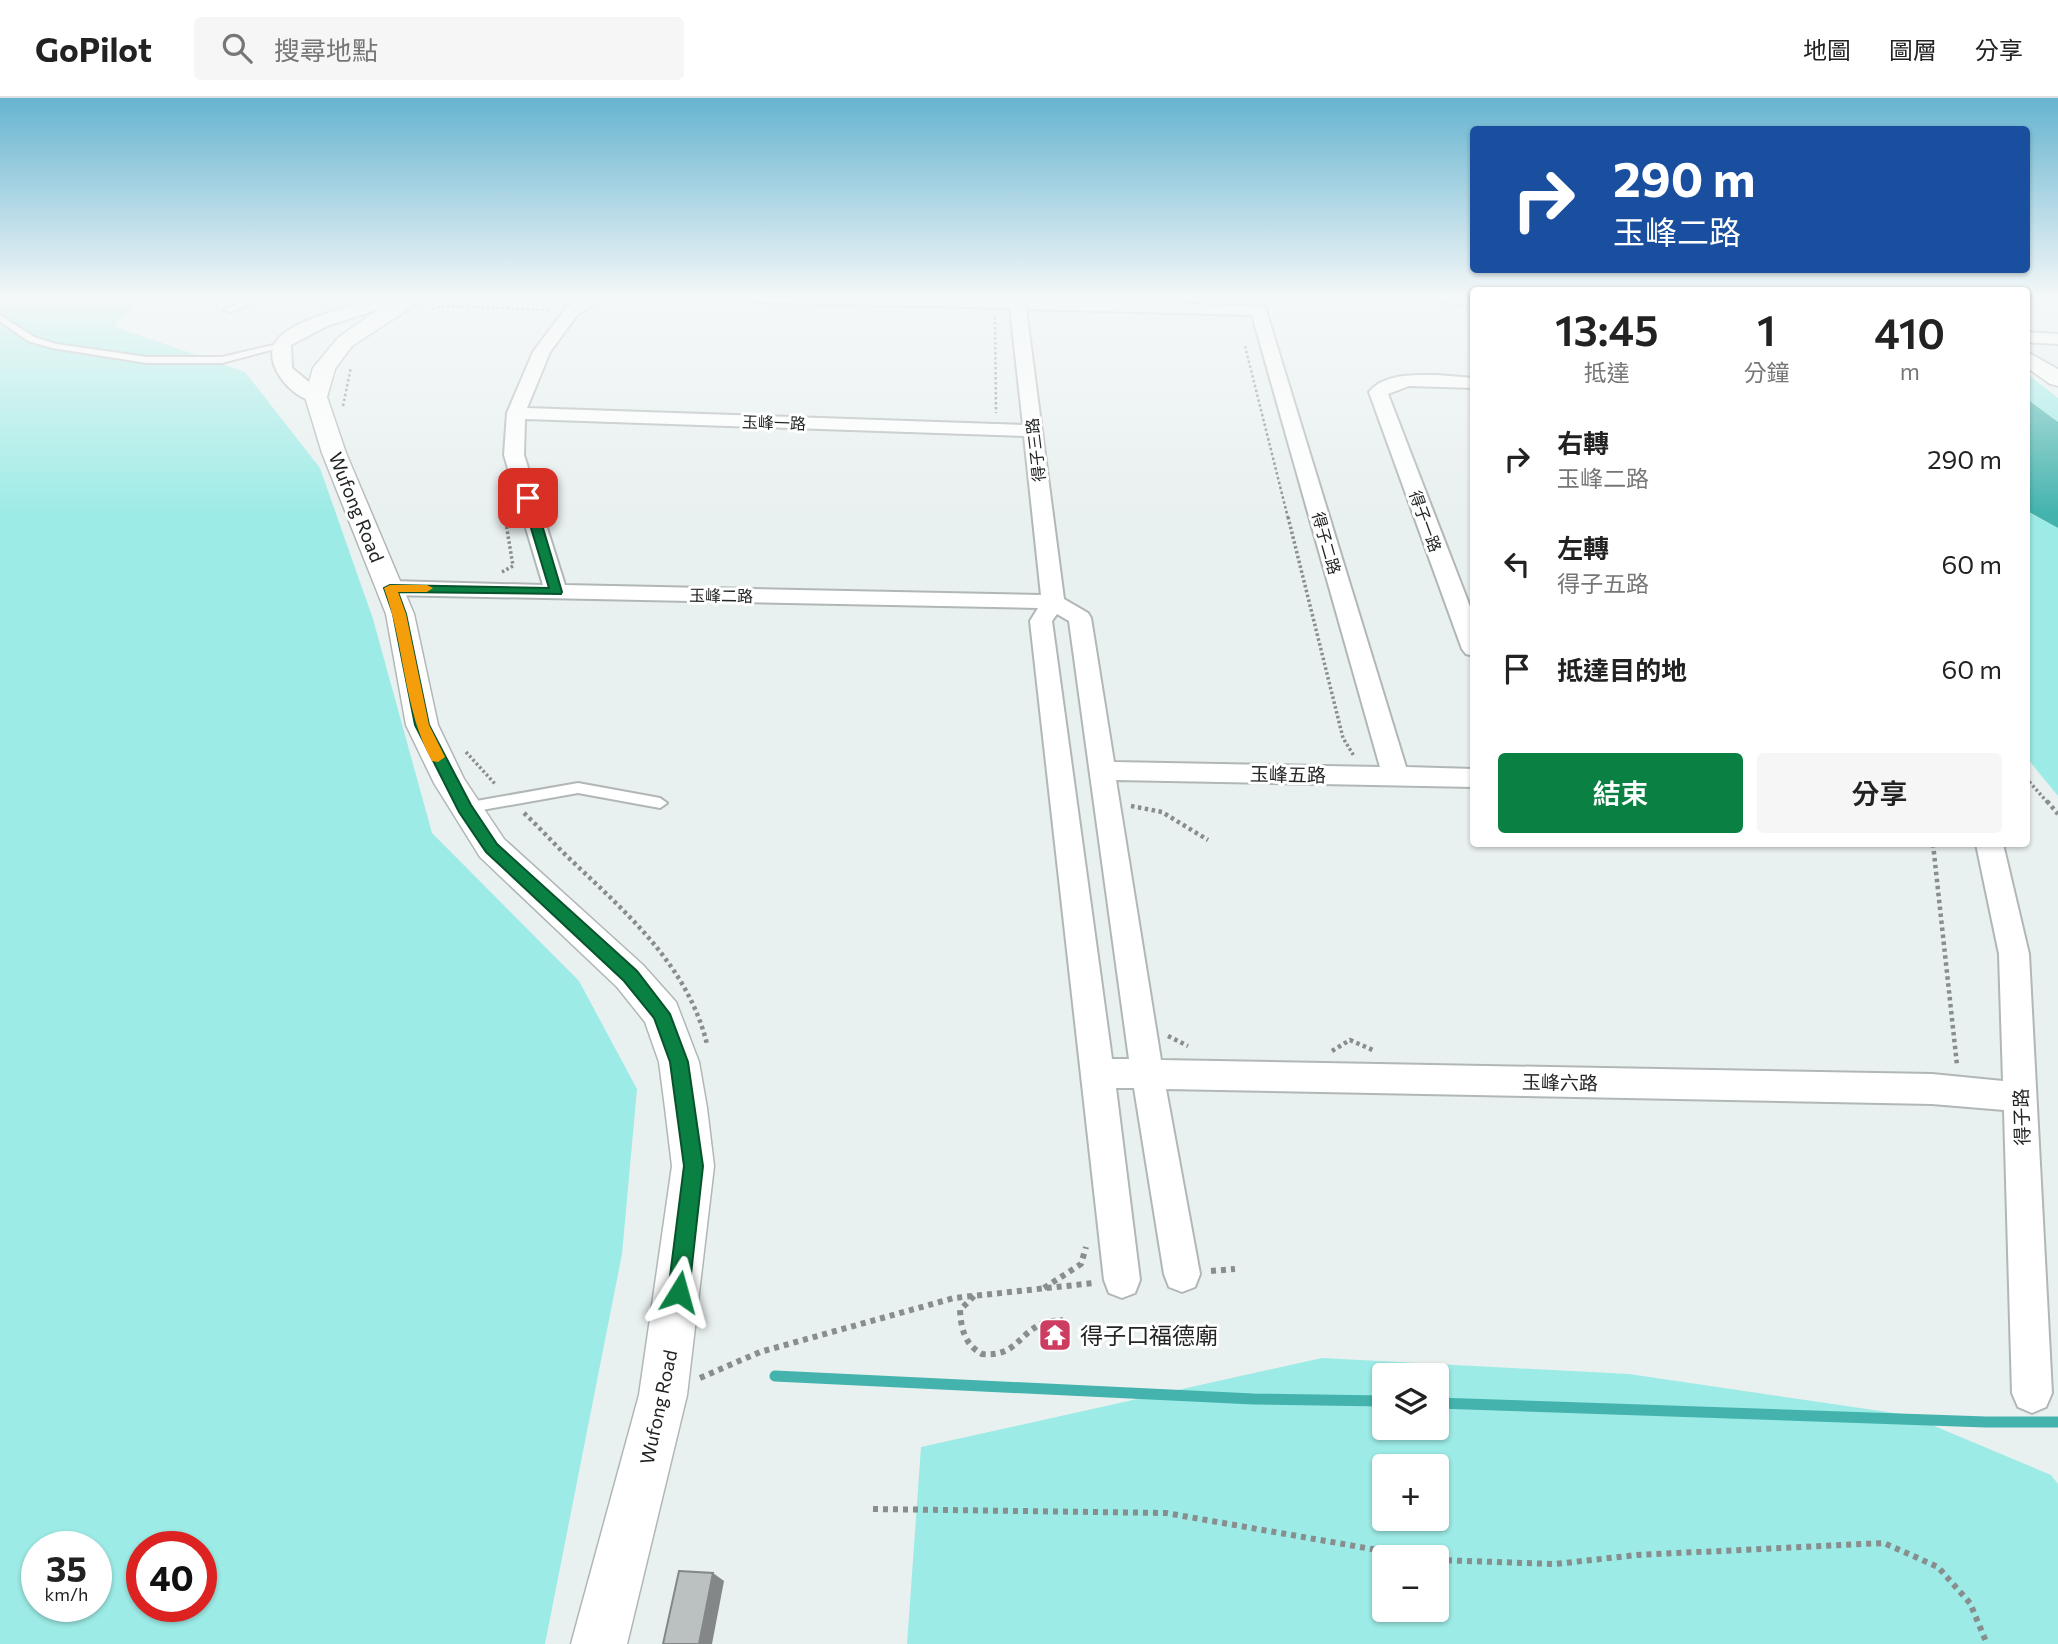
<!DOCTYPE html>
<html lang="zh-TW">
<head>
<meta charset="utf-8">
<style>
  body { margin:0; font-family:Commissioner,"Noto Sans TC",sans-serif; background:#f6f6f6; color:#222; height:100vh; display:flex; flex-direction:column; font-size:26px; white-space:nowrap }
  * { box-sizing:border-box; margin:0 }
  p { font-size:23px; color:#767676 }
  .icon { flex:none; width:38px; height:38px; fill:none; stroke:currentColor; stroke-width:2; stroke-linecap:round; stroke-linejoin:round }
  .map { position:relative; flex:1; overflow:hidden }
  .sheet { position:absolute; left:1470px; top:189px; width:560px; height:560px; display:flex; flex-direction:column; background:#fff; border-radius:7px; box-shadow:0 2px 5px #0004 }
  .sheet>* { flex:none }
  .banner { position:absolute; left:1470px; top:28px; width:560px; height:147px; border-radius:7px; box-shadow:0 2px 5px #0004; background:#1a4fa0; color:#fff; overflow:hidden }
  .fabs { position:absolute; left:1372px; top:1265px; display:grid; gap:14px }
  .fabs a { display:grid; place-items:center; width:77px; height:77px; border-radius:7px; background:#fff; box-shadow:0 2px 5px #0004; font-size:35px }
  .speed { position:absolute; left:21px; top:1433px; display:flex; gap:14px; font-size:35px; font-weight:700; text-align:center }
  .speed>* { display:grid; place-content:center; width:91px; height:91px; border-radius:50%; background:#fff; box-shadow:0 2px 5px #0004; line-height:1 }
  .speed small { font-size:18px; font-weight:400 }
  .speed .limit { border:10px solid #d22; background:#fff; color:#111 }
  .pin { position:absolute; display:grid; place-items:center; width:60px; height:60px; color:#fff; margin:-30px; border-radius:14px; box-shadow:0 4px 10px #0006 }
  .me { position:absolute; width:77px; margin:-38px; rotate:8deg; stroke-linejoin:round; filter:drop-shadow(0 0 5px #0008) }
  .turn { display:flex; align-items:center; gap:24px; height:147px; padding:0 28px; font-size:32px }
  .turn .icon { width:91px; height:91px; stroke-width:2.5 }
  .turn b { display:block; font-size:49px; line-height:60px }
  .eta { display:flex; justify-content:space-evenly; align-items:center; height:119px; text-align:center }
  .eta b { font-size:42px; font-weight:600; line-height:49px }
  .button { display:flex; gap:14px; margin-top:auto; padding:14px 28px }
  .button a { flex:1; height:80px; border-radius:7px; background:#0b8043; color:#fff; font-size:28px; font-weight:600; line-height:80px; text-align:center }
  .button a+a { background:#f6f6f6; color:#222 }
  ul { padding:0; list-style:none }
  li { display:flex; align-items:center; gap:21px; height:105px; padding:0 28px }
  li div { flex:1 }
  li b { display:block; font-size:26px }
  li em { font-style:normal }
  header { display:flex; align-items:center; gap:42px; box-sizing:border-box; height:98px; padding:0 35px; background:#fff; border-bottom:2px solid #e0e0e0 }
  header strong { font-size:33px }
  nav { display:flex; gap:38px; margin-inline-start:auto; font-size:24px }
  .search { width:490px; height:63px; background:#f6f6f6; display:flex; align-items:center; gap:18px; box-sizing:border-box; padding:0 24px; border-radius:7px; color:#767676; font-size:26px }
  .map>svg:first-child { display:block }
</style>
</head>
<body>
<header>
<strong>GoPilot</strong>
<div class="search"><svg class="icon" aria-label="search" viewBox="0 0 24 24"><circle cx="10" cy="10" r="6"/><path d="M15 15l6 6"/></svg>搜尋地點</div>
<nav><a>地圖</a><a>圖層</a><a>分享</a></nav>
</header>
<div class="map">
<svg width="2058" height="1546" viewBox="0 0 2058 1546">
  <rect width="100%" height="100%" fill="#e9f0f0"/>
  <!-- green -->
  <g fill="#9debe6" fill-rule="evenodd">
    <path d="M 0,199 L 144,199 L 113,228 L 245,274 L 320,370 L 373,521 L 432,735 L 579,883 L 637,991 L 622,1156 L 545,1546 L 0,1546 ZM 37,1449 L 96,1449 L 96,1508 L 37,1508 ZM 142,1449 L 201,1449 L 201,1508 L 142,1508 Z"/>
    <polygon points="2027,276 2058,300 2058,324 2027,301"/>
    <polygon points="2026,413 2058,430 2058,698 2027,660"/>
    <path d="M 1322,1260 L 1629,1276 L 1908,1317 L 2051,1377 L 2058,1386 L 2058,1546 L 907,1546 L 921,1349 ZM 1384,1278 L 1437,1278 L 1437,1330 L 1384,1330 ZM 1384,1368 L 1437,1368 L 1437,1421 L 1384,1421 ZM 1384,1460 L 1437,1460 L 1437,1512 L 1384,1512 Z"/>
  </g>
  <!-- water -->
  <polygon fill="#44b3ad" points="2027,301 2058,324 2058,430 2027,413"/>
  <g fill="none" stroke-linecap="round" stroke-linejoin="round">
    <!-- stream -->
    <g stroke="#44b3ad" stroke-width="11">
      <polyline points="775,1278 1253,1301 1384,1303"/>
      <polyline points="1437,1305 1986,1324 2058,1324"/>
    </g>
    <defs>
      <g id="service">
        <polygon points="253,199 265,199 231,214 224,212"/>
        <polygon points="0,217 34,239 56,246 147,259 222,259 282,245 286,248 222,265 147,265 52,250 28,243 0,223"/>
        <polygon points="578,685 660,700 667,705 660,710 578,695 465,715 458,710 465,705"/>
      </g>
      <g id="minor">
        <path d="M 383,199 L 409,199 L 407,202 L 327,228 L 291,247 L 292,270 L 322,295 L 325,299 L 322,303 C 299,309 257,265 278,241 C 297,219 355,208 383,199 Z"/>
        <path d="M 583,199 L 603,199 L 577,217 L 550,254 L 527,310 L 1023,327 L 1010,210 L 756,204 L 748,199 L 1025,199 L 1265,209 L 1406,669 L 1474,671 L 1474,689 L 1116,682 L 1161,962 L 1932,976 L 2003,983 L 1999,856 L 1976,746 L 2003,746 L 2029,856 L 2052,1295 L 2046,1309 L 2032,1315 L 2018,1309 L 2012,1295 L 2004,1012 L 1932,1006 L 1166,991 L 1200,1176 L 1195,1189 L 1182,1194 L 1169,1189 L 1164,1176 L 1134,990 L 1116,990 L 1140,1182 L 1135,1195 L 1122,1200 L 1109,1195 L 1104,1182 L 1030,523 L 1038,510 L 390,497 L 382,495 L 379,490 L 382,485 L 390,483 L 543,487 L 504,357 L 507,315 L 533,254 L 565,211 ZM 1026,211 L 1252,217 L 1380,669 L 1114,664 L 1091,520 L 1088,515 L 1064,501 ZM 525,321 L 1024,338 L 1041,497 L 565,487 L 524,357 ZM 1057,516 L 1069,523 L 1129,961 L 1112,961 L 1052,523 Z"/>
        <polygon points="2026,234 2058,236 2058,246 2026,244"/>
        <path d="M 1437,277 L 1474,280 L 1474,290 L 1409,288 L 1388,296 L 1474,519 L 1474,558 L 1466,556 L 1462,551 L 1369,294 C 1384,275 1415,277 1437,277 Z"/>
      </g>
      <g id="tertiary">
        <polygon points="402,199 427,199 352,248 335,271 327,299 346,355 414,516 438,627 464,681 504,741 643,867 676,904 699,964 707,1010 714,1068 687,1297 627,1546 571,1546 639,1297 672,1068 665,1010 659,964 645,924 617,889 480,759 434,685 406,627 386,516 322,355 305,299 313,270 338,240 367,219"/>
        <polygon points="2026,253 2058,271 2058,288 2050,286 2026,269"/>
      </g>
    </defs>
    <!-- service casing -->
    <use href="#service" stroke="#b1b7b7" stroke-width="4"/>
    <!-- minor casing -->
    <use href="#minor" stroke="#b1b7b7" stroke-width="4"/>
    <!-- tertiary casing -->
    <use href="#tertiary" stroke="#b1b7b7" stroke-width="3"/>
    <!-- path-far3 -->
    <g stroke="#888d8d" stroke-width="2.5" stroke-dasharray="2.5 2.5" stroke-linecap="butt">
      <polyline points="1401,199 1474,210"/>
      <polyline points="432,211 445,208 549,212"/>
      <polyline points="995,219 996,315"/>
      <polyline points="1245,248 1288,420"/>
      <polyline points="343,308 351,269"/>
      <polyline points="502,402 505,420"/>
    </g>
    <!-- path-far2 -->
    <g stroke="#888d8d" stroke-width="3.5" stroke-dasharray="2.5 2.5" stroke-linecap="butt">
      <polyline points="1288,419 1343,640 1354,658"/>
      <polyline points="502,474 513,468 505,419"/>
      <polyline points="466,654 496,687"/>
      <polyline points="2026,680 2048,705"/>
    </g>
    <!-- path-far1 -->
    <g stroke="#888d8d" stroke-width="4.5" stroke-dasharray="3.5 3.5" stroke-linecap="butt">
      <polyline points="2047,703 2058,716"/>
      <polyline points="1131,708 1162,714 1208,742"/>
      <path d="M 524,715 C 541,731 556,748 573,764 C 629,817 688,869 707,946"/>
      <polyline points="1933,746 1957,967"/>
      <polyline points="1168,938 1188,948"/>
      <polyline points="1332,953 1350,942 1375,953"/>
    </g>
    <!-- path -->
    <g stroke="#888d8d" stroke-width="6" stroke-dasharray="5 5" stroke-linecap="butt">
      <polyline points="1211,1173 1235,1171"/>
      <polyline points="1044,1190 1081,1166 1086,1149"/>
      <path d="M 974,1198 L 960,1212 C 961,1231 965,1247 982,1256 C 1015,1259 1017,1238 1041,1226 C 1048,1223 1056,1223 1063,1222"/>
      <polyline points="700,1280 760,1254 954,1200 1094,1185"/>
      <polyline points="873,1411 1166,1415 1423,1460"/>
      <polyline points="1437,1462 1555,1466 1637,1457 1884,1445 1938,1469 1970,1505 1987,1546"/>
    </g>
    <!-- service -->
    <use href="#service" fill="#fff" fill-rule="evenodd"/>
    <!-- minor -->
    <use href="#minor" fill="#fff" fill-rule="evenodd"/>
    <!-- tertiary -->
    <use href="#tertiary" fill="#fff" fill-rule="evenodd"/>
  </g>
  <!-- wall -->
  <polygon fill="#a1a6a6" points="1050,1227 1061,1236 1060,1241 1051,1243"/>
  <!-- shaded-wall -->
  <polygon fill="#838787" points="713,1475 724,1483 712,1546 699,1546"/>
  <!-- building -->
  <g fill="#bbc1c1" stroke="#838787" stroke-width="2">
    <polygon points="1059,1225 1061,1236 1051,1238 1050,1227"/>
    <polygon points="679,1473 713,1475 699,1546 663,1546"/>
  </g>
  <!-- sky -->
  <linearGradient id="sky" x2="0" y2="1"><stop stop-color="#66b4d0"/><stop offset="0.48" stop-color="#f5f8f8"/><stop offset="1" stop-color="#f5f8f8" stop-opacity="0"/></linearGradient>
  <rect width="2058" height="416" fill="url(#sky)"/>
  <!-- route -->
  <polygon fill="#0b8043" stroke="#07532c" stroke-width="2" points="528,397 534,400 562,494 561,496 398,494 406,516 429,627 471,707 497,746 637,873 670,916 688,964 703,1068 689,1194 686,1201 679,1204 671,1201 668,1194 684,1068 670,964 654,920 624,883 486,754 459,714 415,627 393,516 384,490 390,487 549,490 522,400"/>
  <!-- slow -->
  <path fill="#f59e0b" d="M 390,487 L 427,487 L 433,490 L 427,494 L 398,494 L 406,516 L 429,627 L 445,659 L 438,664 L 432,663 C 403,610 405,547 384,490 Z"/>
  <!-- icons -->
  <defs>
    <symbol id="temple-square" viewBox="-11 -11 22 22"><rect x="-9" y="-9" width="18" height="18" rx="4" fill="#cc3d61" stroke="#fff"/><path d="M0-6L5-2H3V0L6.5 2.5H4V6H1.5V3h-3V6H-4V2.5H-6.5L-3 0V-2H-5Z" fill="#fff"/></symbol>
  </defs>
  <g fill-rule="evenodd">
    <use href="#temple-square" x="1036" y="1218" width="38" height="38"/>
  </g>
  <g text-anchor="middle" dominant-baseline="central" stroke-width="6" stroke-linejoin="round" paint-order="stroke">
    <!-- far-street labels -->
    <g font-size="16" fill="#232525" stroke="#fff">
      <text transform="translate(774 324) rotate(2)">玉峰一路</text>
      <text transform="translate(1035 352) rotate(-97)">得子三路</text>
      <text transform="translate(1426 423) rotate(70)">得子一路</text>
      <text transform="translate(1327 445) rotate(74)">得子二路</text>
      <text transform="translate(721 497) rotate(1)">玉峰二路</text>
    </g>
    <!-- street labels -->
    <g font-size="19" fill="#232525" stroke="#fff">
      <text transform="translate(357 409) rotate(68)">Wufong Road</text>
      <text transform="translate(1288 676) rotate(1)">玉峰五路</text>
      <text transform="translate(1560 984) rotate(1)">玉峰六路</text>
      <text transform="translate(2021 1019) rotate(-92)">得子路</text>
      <text transform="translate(658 1309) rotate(-78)">Wufong Road</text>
    </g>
    <!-- near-poi labels -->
    <g font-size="23" fill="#232525" stroke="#fff" text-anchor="start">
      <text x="1080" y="1237">得子口福德廟</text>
    </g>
  </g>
</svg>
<div class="fabs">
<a><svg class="icon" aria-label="layers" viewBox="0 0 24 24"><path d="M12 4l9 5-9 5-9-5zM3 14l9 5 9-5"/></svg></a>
<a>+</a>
<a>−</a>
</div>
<div class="speed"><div>35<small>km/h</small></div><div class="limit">40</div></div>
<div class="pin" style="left:528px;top:400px;background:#d93025"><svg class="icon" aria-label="arrive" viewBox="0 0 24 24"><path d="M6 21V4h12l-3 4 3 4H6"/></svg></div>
<svg class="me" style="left:679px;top:1194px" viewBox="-20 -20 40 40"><path d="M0-17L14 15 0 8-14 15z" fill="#0b8043" stroke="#fff" stroke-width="4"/></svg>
<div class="banner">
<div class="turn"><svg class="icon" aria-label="right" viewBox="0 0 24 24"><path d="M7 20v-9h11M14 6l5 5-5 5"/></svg><div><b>290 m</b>玉峰二路</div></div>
</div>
<section class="sheet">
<div class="eta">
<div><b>13:45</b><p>抵達</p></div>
<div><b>1</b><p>分鐘</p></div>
<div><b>410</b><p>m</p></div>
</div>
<ul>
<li><svg class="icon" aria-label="right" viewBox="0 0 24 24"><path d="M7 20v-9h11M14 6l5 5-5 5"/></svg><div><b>右轉</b><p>玉峰二路</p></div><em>290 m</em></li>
<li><svg class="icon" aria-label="left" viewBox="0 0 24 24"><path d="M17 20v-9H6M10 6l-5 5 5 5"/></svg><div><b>左轉</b><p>得子五路</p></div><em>60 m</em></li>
<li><svg class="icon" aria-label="arrive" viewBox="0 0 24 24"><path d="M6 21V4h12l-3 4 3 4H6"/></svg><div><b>抵達目的地</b></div><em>60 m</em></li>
</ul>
<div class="button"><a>結束</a><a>分享</a></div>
</section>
</div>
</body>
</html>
